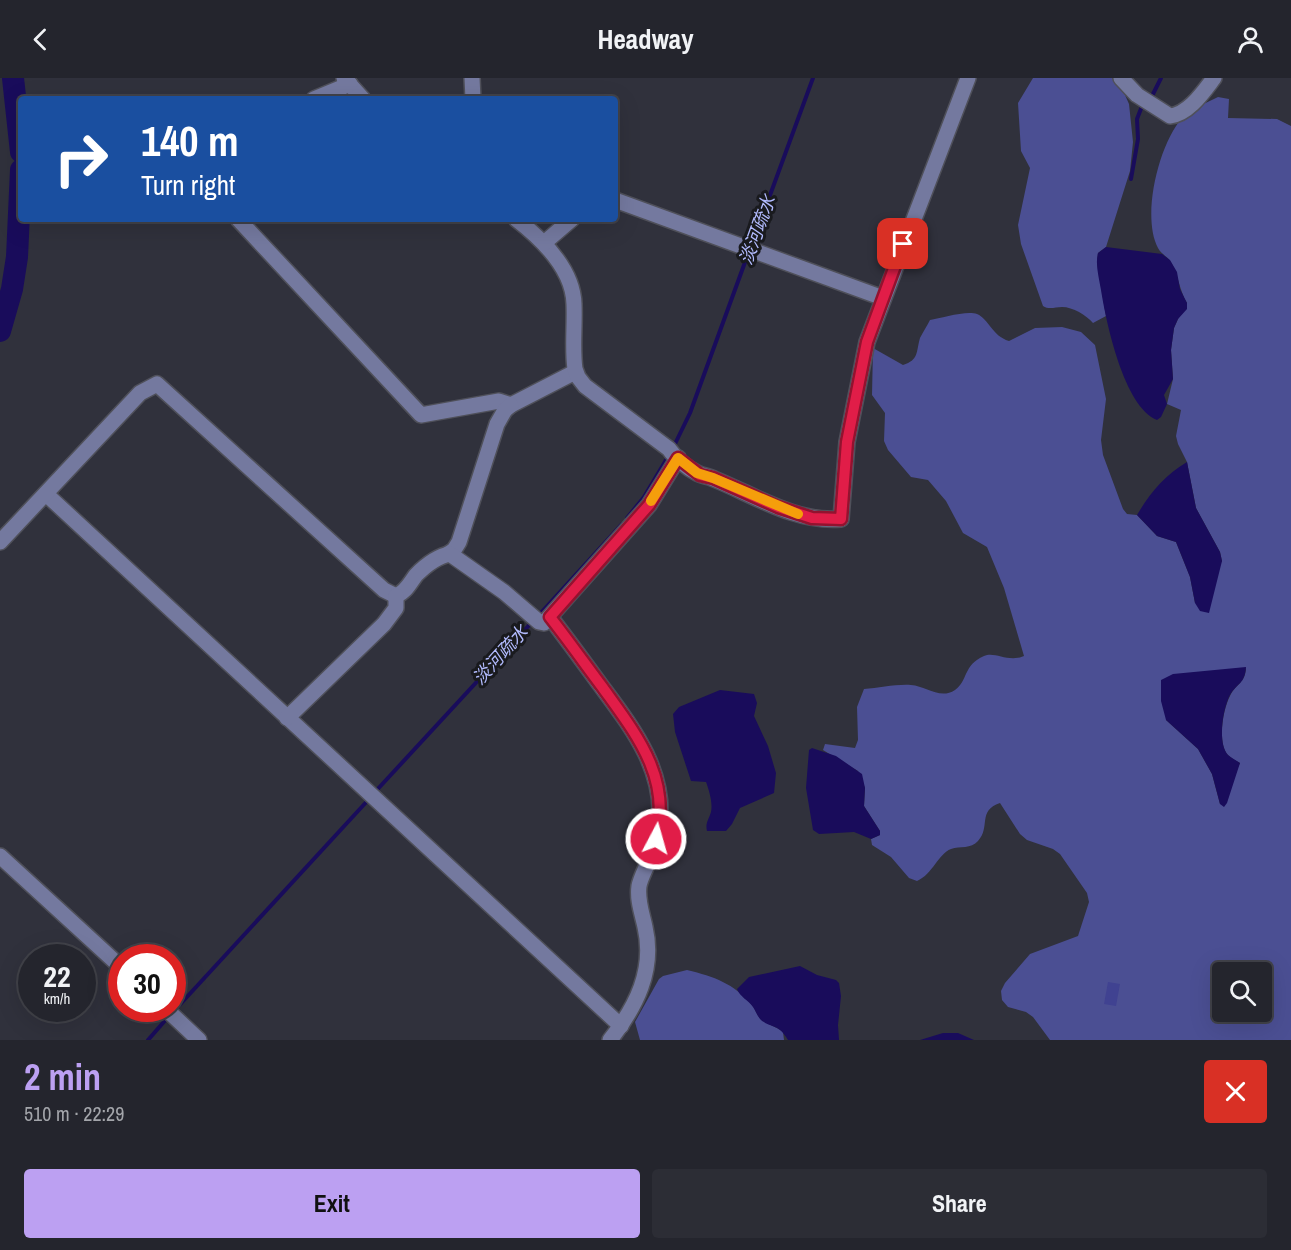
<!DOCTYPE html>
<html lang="en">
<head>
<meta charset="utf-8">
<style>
  body { margin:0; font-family:"Archivo Narrow","Noto Sans JP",sans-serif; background:#2c2d35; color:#f1f3f6; height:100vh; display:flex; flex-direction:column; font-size:22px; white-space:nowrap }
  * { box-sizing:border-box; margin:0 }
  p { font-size:20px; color:#a3a5aa }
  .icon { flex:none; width:33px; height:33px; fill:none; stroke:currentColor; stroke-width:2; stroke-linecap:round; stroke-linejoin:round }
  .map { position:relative; height:962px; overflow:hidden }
  .drawer { display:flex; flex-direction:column; background:#24252d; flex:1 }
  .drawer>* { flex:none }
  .top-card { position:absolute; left:18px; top:18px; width:600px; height:126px; border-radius:6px; box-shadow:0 6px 24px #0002,0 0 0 2px #414249; background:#1a4fa0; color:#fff; overflow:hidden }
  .controls { position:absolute; left:1212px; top:884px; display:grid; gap:12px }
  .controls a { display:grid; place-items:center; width:60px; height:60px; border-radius:6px; background:#24252d; box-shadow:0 6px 24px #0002,0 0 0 2px #414249; font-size:30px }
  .speed { position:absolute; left:18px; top:866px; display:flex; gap:12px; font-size:30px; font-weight:700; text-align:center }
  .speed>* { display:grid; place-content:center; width:78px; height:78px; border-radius:50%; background:#24252d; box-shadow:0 6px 24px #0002,0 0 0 2px #414249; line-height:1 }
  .speed small { font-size:15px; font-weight:400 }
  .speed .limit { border:9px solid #d22; background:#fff; color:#111 }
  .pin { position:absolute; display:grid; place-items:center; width:51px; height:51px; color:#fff; margin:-26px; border-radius:12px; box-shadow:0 3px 9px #0006 }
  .me { position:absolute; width:66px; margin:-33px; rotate:6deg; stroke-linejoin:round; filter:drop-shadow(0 0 4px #0008) }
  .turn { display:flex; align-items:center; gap:21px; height:126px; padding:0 24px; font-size:27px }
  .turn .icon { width:78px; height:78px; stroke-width:2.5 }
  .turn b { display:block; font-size:42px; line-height:51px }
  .round { display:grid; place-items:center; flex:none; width:63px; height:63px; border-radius:6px; background:#2c2d35 }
  .headline { display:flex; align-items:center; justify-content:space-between; height:102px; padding:0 24px }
  h1 { font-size:36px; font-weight:700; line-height:45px; color:#bca0f2 }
  .button { display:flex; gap:12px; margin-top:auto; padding:12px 24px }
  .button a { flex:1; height:69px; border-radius:6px; background:#bca0f2; color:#111; font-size:24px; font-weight:700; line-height:69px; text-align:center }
  .button a+a { background:#2c2d35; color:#f1f3f6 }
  header { display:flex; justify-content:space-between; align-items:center; height:78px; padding:0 24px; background:#24252d; font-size:27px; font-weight:700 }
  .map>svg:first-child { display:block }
</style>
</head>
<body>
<header><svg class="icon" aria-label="back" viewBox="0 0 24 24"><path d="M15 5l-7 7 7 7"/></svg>Headway<svg class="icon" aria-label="person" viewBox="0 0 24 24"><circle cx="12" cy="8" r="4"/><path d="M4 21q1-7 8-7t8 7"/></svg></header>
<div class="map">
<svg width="1291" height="962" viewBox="0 0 1291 962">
  <rect width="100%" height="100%" fill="#30313c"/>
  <!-- green -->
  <g fill="#4b4f93" fill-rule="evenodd">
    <path d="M 1033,0 L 1112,0 L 1125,17 L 1129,26 L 1133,64 L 1130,93 L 1106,169 L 1098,175 L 1097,185 L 1106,238 L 1093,245 C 1086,237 1073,229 1062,229 C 1055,229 1049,232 1043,228 L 1021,166 L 1018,147 L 1030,90 L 1021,73 L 1018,25 Z"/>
    <path d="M 1218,19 L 1229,21 L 1228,40 L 1277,41 L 1291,48 L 1291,962 L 1050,962 L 1033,939 L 1026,934 L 1008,929 L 1002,922 L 1001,913 L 1005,905 L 1030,876 L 1078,858 L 1089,824 L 1087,815 L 1060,776 L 1053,771 L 1027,762 L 1020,756 L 1000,725 C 977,733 991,749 978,763 C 971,771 960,768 951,771 C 938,776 933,796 917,803 L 909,800 L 891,779 L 872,767 L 871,761 L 880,757 L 880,753 L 864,728 L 865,710 L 858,693 L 823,672 L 825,666 L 855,670 L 858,662 L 857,629 L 864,611 C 879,610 896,606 911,607 C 926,608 940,622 955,612 C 968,603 963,587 984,578 C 995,573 1008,585 1024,578 L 1004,510 L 987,469 L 963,455 L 946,423 L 928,402 L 911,399 L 888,372 L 884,363 L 885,335 L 872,317 L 873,270 L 903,287 C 919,282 916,274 920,260 C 923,254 927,248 930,242 C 941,240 967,232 977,236 C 989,241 992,258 1009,263 L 1035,250 L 1062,249 L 1081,254 L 1095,267 L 1106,321 L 1101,362 L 1103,377 L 1123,431 L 1127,436 L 1137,437 L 1157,458 L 1176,464 L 1190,499 L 1195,525 L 1222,483 L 1220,474 L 1196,430 L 1187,384 L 1178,366 L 1176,358 L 1181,332 L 1167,326 L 1173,301 L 1171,272 L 1174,250 L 1178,241 L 1187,225 C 1179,212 1178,194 1170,183 C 1167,178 1161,176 1158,170 C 1141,138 1159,66 1182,40 C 1192,30 1206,25 1218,19 ZM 1246,590 C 1245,606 1236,605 1230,618 C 1223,631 1217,665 1228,677 C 1231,680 1236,683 1240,685 L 1220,726 L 1212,696 L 1198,671 L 1166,642 ZM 1222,894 L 1262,894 L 1262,933 L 1222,933 Z"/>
    <path d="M 687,892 C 715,899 733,905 752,927 C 756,932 757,939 763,943 C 770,947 777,949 783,954 L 784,962 L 640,962 L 635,944 L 659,901 L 663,898 Z"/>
  </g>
  <!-- water -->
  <g fill="#190c5b">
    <path d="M 1106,169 L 1162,176 L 1170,182 L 1177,194 L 1180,211 L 1187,225 L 1187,231 L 1178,241 L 1174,250 L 1171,272 L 1173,301 L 1164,317 L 1167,326 L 1161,339 L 1157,342 C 1124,329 1106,244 1101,212 C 1099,200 1095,186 1098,175 Z"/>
    <path d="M 1187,384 L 1196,430 L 1220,474 L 1222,483 L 1209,535 L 1200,533 L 1195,525 L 1190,499 L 1176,464 L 1157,458 L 1137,437 C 1150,415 1165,397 1187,384 Z"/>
    <path d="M 1246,589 C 1245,606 1237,605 1230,617 C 1223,630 1217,665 1228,677 C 1231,680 1236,682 1240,685 L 1227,725 L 1224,729 L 1220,726 L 1212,696 L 1198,671 L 1166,642 L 1161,623 L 1161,602 L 1173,596 Z"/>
    <path d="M 720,612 L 754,616 L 757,625 L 754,638 L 768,668 L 776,695 L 774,715 L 740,730 L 732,746 L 726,753 L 707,753 C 705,745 709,741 711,734 C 713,725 709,712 706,704 L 691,703 L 675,654 L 673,636 L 679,629 Z"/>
    <polygon points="812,670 836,678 862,696 865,710 864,728 880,753 880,757 871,761 854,754 819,756 813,752 806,710 809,672"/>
    <path d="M 800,888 L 817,897 L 836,902 L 839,905 L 841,918 L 838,947 L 839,962 L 788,962 C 778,945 772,951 761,942 C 757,938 756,933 753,929 C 748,922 740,919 737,911 L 749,899 Z"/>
    <polygon points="943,955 958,955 974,962 920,962"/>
  </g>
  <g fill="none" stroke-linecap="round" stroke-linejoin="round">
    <!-- stream -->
    <g stroke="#190c5b" stroke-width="4">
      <polyline points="1151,20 1161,0"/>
      <polyline points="1131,101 1138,61 1137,41 1142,28"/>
      <polyline points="751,169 813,0"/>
      <polyline points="673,370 690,335 748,176"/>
      <polyline points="627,440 644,419 669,377"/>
      <polyline points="538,538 622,446"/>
      <polyline points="375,714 533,543"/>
      <polyline points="174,933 370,720"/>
      <polyline points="148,962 169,938"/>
    </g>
    <!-- river -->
    <g stroke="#190c5b" stroke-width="22">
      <polyline points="13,0 21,74"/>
      <polyline points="0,253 12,211 17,179 21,92"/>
    </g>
  </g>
  <!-- building -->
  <polygon fill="#404291" points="1108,904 1120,906 1116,928 1104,926"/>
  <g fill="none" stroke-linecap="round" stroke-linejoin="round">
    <defs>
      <g id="minor">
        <polyline points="344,0 363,21"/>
        <polyline points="472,0 473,21"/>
        <path d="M 1121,0 L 1137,17 L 1170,38 C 1189,36 1204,13 1214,0"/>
        <polyline points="314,21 350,6"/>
        <polyline points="615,122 883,220"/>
        <polyline points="238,141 421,337 499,323 511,327 575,294"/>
        <path d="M 516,141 C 542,161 573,191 574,226 C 575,248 572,270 575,291 L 578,299 L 585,308 L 669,371 C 675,380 687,390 697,395 C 702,398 709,398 714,401 C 754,417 796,445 841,441 L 847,364 L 867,264 L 968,0"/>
        <polyline points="544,165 572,141"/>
        <polyline points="46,416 621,948"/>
        <polyline points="0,464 140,315 157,306 384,512 396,518"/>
        <polyline points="448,476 454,472 459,464 497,346 505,332 511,327"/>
        <path d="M 396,518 C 406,514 410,505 416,497 C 425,488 438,478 450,476 L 504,514 L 539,544 L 544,545 L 649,427 L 678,380"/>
        <path d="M 550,539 C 567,561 583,583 599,605 C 630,647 667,692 659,748 C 657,761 652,775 647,787 C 644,794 640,802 639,808 C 637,822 642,835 645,849 C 655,892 636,929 610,962"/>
        <polyline points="287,640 384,546 396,530 396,518"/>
        <polyline points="0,778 122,890"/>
        <polyline points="165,930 199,962"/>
      </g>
    </defs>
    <!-- minor casing -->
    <use href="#minor" stroke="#4f505a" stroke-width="18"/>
    <!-- minor -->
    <use href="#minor" stroke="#74799f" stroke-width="15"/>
  </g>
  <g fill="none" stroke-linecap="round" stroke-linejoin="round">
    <defs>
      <path id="route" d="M 656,761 C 672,700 636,656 603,610 C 585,586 568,562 550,539 L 649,427 L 678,380 L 700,397 L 713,400 L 778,429 L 812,440 L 841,441 L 847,364 L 867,264 L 903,166"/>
    </defs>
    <!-- route casing -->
    <use href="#route" stroke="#92132f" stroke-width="15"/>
    <!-- route -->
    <use href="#route" stroke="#e11d48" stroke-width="10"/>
    <!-- slow -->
    <polyline stroke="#f59e0b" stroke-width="10" points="651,423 678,380 697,395 713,400 798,436"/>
  </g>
  <g text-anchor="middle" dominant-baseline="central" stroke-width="6" stroke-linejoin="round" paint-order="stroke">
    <!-- water labels -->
    <g font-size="18" font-style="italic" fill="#b2bbfe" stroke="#191a1e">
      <text transform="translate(757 152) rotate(-70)">淡河疏水</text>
      <text transform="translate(500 577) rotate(-48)">淡河疏水</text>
    </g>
  </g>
</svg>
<div class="controls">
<a><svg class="icon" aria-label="search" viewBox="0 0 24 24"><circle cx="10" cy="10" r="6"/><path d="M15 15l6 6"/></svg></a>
</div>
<div class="speed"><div>22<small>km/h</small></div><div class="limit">30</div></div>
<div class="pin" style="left:903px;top:166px;background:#d93025"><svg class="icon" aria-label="arrive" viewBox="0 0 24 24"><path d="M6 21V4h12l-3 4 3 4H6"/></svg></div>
<svg class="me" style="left:656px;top:761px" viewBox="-20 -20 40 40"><circle r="17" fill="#e11d48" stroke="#fff" stroke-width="3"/><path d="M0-11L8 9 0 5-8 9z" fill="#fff"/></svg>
<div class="top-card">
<div class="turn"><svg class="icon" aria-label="right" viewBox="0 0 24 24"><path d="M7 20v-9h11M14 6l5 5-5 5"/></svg><div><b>140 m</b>Turn right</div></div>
</div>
</div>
<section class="drawer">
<div class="headline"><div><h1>2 min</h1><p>510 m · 22:29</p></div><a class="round" style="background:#d93025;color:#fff"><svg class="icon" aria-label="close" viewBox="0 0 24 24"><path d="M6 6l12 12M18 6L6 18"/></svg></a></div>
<div class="button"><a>Exit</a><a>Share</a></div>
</section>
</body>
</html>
